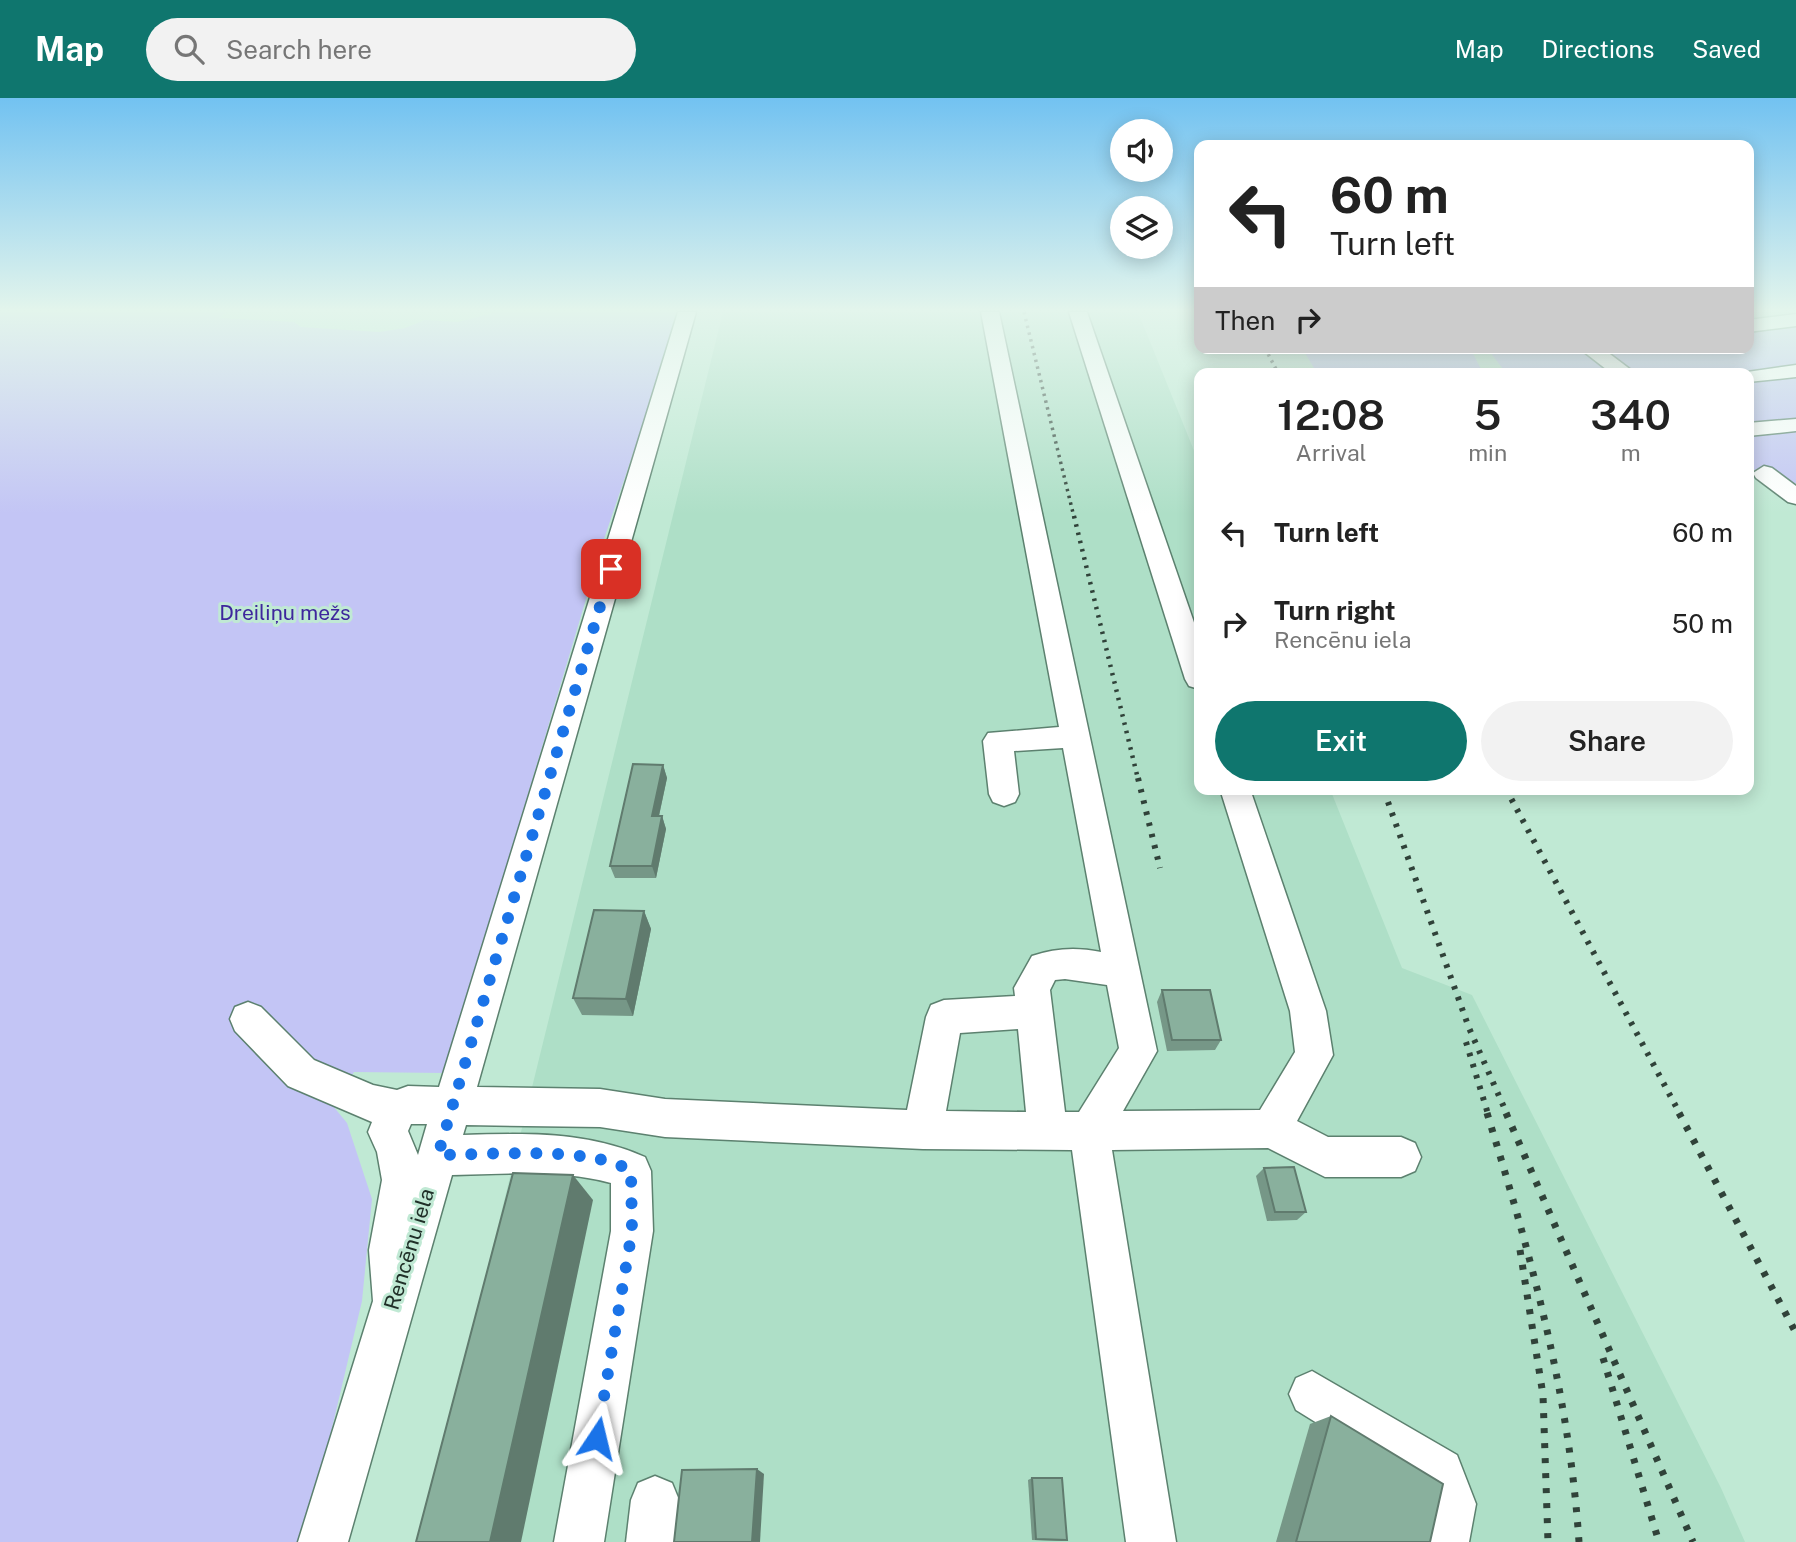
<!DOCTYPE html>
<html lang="en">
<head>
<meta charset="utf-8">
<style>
  body { margin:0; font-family:"Public Sans",sans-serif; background:#f2f2f2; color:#222; height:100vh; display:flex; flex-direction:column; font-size:26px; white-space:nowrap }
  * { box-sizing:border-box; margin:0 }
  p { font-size:23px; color:#767676 }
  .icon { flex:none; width:38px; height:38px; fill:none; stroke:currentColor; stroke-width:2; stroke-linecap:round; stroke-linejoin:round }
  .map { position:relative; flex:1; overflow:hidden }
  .sheet { position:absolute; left:1194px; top:270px; width:560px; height:427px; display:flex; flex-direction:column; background:#fff; border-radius:14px; box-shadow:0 4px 18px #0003 }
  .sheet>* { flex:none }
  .top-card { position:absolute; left:1194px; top:42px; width:560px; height:214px; border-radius:14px; box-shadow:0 4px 18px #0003; background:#fff; color:#222; overflow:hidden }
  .controls { position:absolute; left:1110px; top:21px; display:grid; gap:14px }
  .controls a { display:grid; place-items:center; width:63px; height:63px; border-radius:50%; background:#fff; box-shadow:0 4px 18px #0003; font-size:35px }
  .pin { position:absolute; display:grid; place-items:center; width:60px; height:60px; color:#fff; margin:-30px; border-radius:14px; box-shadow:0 4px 10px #0006 }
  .me { position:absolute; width:77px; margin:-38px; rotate:10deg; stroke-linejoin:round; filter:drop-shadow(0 0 5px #0008) }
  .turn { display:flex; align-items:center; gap:24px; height:147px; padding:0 21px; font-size:32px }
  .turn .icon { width:91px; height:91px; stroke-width:2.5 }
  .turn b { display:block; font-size:49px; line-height:60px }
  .then { display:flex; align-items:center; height:66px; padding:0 21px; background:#0003; gap:14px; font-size:26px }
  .eta { display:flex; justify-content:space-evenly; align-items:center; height:119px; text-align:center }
  .eta b { font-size:42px; font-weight:600; line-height:49px }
  .cta { display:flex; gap:14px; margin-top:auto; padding:14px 21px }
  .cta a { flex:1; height:80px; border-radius:42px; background:#0f766e; color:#fff; font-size:28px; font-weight:600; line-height:80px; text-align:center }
  .cta a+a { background:#f2f2f2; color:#222 }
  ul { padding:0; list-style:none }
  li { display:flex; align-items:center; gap:21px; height:91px; padding:0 21px }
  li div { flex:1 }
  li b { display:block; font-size:26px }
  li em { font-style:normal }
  header { display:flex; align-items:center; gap:42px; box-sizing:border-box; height:98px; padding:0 35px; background:#0f766e; color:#fff }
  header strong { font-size:33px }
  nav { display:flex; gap:38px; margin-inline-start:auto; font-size:24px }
  .search { width:490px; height:63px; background:#f2f2f2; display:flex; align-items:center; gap:18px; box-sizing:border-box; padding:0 24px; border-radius:38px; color:#767676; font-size:26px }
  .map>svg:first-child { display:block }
</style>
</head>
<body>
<header>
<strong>Map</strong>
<div class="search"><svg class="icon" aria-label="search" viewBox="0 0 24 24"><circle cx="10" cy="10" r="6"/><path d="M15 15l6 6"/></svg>Search here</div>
<nav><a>Map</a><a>Directions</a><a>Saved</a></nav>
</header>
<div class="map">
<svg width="1796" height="1444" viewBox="0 0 1796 1444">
  <rect width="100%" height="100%" fill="#c0e9d4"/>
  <!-- built -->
  <polygon fill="#aedfc7" points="723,214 1138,214 1199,365 1199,691 1330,691 1402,870 1472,897 1721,1390 1745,1444 420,1444"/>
  <!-- green -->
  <g fill="#c3c5f5">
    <polygon points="0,214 227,214 219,220 294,224 301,229 379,234 405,230 425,222 458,224 497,214 681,214 603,444 445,975 354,974 333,1008 347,1025 372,1101 362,1203 305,1444 0,1444"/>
    <polygon points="1796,224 1796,270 1748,275 1506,275 1487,250 1748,250 1748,229"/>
    <polygon points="1302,250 1470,250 1483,275 1317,275"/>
    <polygon points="1796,276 1796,324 1748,330 1748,281"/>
    <polygon points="1796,329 1796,385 1784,387 1766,373 1748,371 1748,335"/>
  </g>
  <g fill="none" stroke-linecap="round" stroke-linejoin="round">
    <defs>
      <g id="minor">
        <path d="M 678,214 L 696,214 L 477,989 L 600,991 L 665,1001 L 907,1012 L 926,919 L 931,907 L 944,902 L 1015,898 L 1014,890 L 1032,858 C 1055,850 1077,849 1101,854 L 1063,650 L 1014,653 L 1019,696 L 1015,704 L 1004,708 L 993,704 L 989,696 L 983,643 L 988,635 L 1059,629 L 981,214 L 999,214 L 1157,953 L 1123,1013 L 1260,1012 L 1295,954 L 1290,913 L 1220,691 L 1250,691 L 1326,913 L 1333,957 L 1297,1023 L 1328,1039 L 1401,1039 L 1415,1045 L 1421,1059 L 1415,1073 L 1401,1079 L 1325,1079 L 1268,1050 L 1112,1052 L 1176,1444 L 1126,1444 L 1072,1052 L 923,1051 L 665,1039 L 600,1029 L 466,1027 L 463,1037 C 527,1035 586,1033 645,1059 L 651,1073 L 653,1133 L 604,1444 L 554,1444 L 611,1133 L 611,1085 C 559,1071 505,1076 452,1077 L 348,1444 L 298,1444 L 373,1203 L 369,1152 L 382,1082 L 377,1054 L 368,1034 L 372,1024 L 288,988 L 235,933 L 230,921 L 235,909 L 248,904 L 261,909 L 314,962 L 373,987 L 397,992 L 408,988 L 439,989 ZM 1065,881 L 1107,887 L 1119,950 L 1079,1014 L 1065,1014 L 1050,892 L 1055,882 ZM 1018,931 L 1026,1014 L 946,1013 L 960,935 ZM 411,1026 L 427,1026 L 418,1057 L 408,1033 Z"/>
        <polygon points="1069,214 1087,214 1199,539 1199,591 1189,588 1185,581"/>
        <polygon points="1796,216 1796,228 1748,234 1748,222"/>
        <polygon points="1579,250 1602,250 1635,275 1611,275"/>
        <polygon points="1796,267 1796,279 1748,284 1748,275 1740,275"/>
        <polygon points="1796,321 1796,333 1748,338 1748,325"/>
        <polygon points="1764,368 1772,370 1796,388 1796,406 1788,404 1756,380 1753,375"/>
        <polygon points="1312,1273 1457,1357 1476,1406 1469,1444 1419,1444 1428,1406 1422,1390 1296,1312 1289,1296 1296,1280"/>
        <polygon points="655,1378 672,1385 679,1402 676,1444 626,1444 631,1402 638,1385"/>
      </g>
    </defs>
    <!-- minor casing -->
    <use href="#minor" stroke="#5c816f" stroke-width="3"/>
    <!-- minor -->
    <use href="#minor" fill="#fff" fill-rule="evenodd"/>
    <!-- rail-far3 -->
    <g stroke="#304239" stroke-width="3.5" stroke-dasharray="2.5 4.5" stroke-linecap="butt">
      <polyline points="1024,214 1074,419"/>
      <polyline points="1265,250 1278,275"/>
    </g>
    <!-- rail-far2 -->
    <polyline stroke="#304239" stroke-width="4.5" stroke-dasharray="2.5 6" stroke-linecap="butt" points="1074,418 1138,681"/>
    <!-- rail-far1 -->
    <g stroke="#304239" stroke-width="6" stroke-dasharray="3.5 8" stroke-linecap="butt">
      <polyline points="1138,680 1160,770"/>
      <polyline points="1506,691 1680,1016"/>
      <polyline points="1388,704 1469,930 1507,1016"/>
      <polyline points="1466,944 1488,1016"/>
    </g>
    <!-- rail -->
    <g stroke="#304239" stroke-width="7" stroke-dasharray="5 10" stroke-linecap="butt">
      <path d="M 1487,1015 C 1531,1158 1569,1294 1579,1444"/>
      <polyline points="1506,1015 1693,1444"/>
      <polyline points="1679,1015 1796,1235"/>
      <polyline points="1520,1152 1543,1297 1548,1444"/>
      <polyline points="1603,1260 1659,1444"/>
    </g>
  </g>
  <!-- wall -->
  <g fill="#769787">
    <polygon points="663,667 667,680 659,718 662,718 666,731 656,780 615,780 610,768"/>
    <polygon points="644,813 651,831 633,918 582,917 573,900"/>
    <polygon points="1162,892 1221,942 1215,952 1167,953 1157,904"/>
    <polygon points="1264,1070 1306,1114 1297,1122 1267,1123 1256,1078"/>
    <polygon points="1331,1318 1430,1444 1276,1444 1310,1326"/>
    <polygon points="1032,1380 1067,1442 1062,1443 1032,1442 1028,1382"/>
  </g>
  <!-- shaded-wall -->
  <g fill="#607b6e">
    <polygon points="663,667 667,680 656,731 652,718"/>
    <polygon points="662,718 666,731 656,780 652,768"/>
    <polygon points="644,813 651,831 633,918 626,901"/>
    <polygon points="573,1077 593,1102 521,1444 490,1444"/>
    <polygon points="757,1371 764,1376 760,1444 752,1444"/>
  </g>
  <!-- building -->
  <g fill="#89b09d" stroke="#607b6e" stroke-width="2">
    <polygon points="633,666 663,667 652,718 662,718 652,768 610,768"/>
    <polygon points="594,812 644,813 626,901 573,900"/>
    <polygon points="1162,892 1210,892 1221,942 1172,942"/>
    <polygon points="1294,1069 1306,1114 1275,1114 1264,1070"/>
    <polygon points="513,1075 573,1077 490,1444 416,1444"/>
    <polygon points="1331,1318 1443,1386 1430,1444 1296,1444"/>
    <polygon points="757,1371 752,1444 674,1444 682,1372"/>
    <polygon points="1032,1380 1062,1380 1067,1442 1036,1441"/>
  </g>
  <!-- sky -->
  <linearGradient id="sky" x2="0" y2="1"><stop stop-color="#72c2f1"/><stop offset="0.51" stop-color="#e3f5ec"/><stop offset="1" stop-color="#e3f5ec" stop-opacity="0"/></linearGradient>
  <rect width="1796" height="416" fill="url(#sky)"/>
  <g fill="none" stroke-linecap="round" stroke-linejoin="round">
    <!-- route -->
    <path stroke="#1a73e8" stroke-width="12" stroke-dasharray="0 21.6" d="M 597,1340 L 632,1133 L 631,1073 C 590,1047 489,1057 438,1057 L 611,471"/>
  </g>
  <g text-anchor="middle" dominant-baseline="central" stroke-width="6" stroke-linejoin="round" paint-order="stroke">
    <!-- park labels -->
    <g font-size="21" fill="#3e279d" stroke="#c0e9d4">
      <text x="285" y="514">Dreiliņu mežs</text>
    </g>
    <!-- street labels -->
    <g font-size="21" fill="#202f28" stroke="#c0e9d4">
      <text transform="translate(409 1151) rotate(-73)">Rencēnu iela</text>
    </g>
  </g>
</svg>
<div class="controls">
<a><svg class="icon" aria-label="sound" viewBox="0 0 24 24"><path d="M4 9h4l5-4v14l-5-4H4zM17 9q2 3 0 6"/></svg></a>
<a><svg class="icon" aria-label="layers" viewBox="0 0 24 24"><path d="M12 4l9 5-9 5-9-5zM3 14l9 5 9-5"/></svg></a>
</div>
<div class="pin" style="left:611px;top:471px;background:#d93025"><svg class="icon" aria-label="arrive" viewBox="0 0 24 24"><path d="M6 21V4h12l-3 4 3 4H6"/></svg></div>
<svg class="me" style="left:597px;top:1340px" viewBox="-20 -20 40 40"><path d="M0-17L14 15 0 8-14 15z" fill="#1a73e8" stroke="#fff" stroke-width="4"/></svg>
<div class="top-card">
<div class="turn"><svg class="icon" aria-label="left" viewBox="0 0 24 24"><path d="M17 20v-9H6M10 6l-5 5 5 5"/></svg><div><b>60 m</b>Turn left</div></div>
<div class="then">Then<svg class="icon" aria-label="right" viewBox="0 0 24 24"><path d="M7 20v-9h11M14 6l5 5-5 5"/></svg></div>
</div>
<section class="sheet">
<div class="eta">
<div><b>12:08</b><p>Arrival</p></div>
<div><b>5</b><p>min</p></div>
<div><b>340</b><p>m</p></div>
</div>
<ul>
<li><svg class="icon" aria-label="left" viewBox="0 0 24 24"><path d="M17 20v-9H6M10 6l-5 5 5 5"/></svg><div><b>Turn left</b></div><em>60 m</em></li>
<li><svg class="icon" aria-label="right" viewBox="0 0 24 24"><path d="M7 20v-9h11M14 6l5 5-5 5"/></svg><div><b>Turn right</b><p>Rencēnu iela</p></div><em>50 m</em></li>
</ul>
<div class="cta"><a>Exit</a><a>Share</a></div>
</section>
</div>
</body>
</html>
